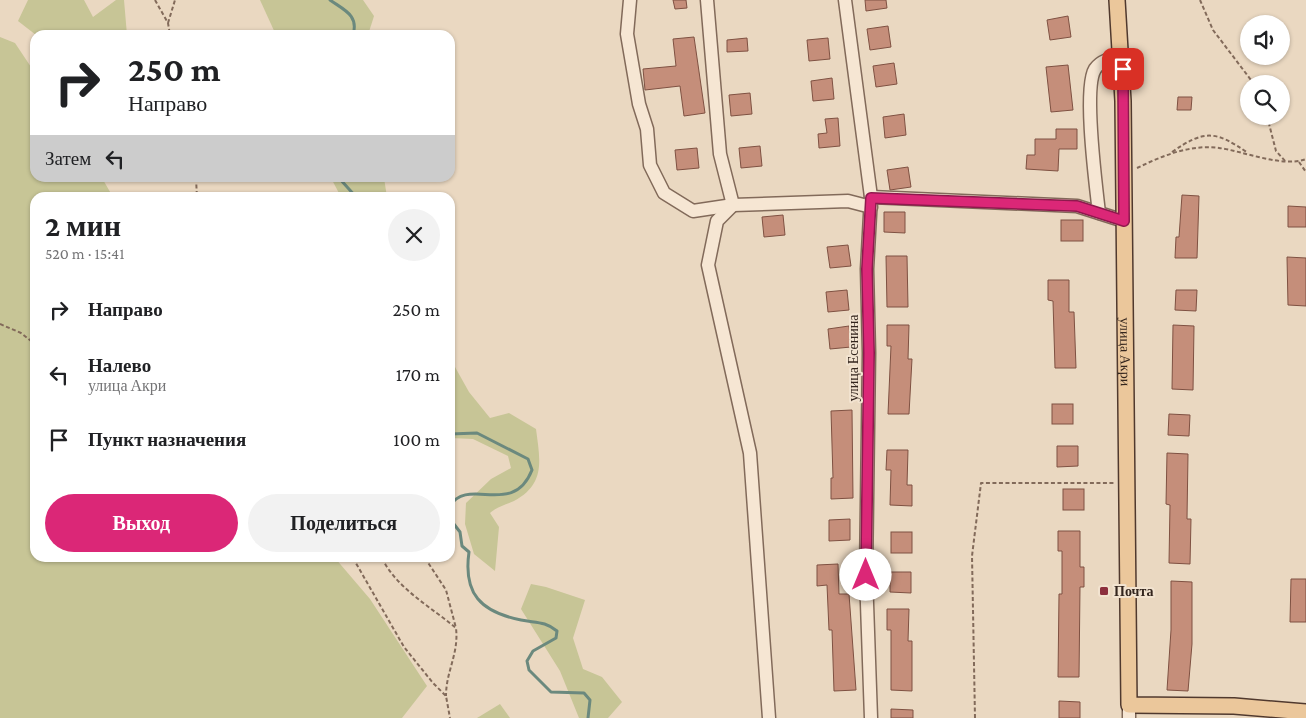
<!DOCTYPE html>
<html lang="ru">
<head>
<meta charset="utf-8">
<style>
  body { margin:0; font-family:"Crimson Pro",serif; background:#f2f2f2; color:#202124; height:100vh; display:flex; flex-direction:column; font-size:19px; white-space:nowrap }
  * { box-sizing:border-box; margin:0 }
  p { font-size:16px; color:#757577 }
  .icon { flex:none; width:28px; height:28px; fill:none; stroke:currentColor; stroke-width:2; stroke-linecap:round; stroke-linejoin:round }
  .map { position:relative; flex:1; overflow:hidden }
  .drawer { position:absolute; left:30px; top:192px; width:425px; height:370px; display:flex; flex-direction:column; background:#fff; border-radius:15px; box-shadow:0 1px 4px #0004 }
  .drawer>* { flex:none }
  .hud { position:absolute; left:30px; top:30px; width:425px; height:152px; border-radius:15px; box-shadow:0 1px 4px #0004; background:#fff; color:#202124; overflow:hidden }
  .controls { position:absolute; left:1240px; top:15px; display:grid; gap:10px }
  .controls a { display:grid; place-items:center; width:50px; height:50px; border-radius:50%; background:#fff; box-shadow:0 1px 4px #0004; font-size:25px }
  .pin { position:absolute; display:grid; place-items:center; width:42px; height:42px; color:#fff; margin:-21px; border-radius:10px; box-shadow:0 2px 8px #0006 }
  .me { position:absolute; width:55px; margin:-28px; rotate:0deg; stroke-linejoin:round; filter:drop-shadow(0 0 4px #0008) }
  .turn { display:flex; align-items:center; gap:18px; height:105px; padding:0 15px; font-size:22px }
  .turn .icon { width:65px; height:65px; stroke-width:2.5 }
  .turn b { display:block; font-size:35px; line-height:42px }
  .then { display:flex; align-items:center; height:48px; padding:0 15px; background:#0003; gap:10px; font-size:19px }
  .round { display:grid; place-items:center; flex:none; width:52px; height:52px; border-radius:26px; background:#f2f2f2 }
  .summary { display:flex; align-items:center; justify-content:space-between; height:85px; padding:0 15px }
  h1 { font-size:30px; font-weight:700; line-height:38px }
  .primary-button { display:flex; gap:10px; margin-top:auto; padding:10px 15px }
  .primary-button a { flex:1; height:58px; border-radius:30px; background:#db2777; color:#fff; font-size:20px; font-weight:700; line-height:58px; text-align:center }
  .primary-button a+a { background:#f2f2f2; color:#202124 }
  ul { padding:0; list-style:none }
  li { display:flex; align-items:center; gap:15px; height:65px; padding:0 15px }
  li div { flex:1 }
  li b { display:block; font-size:19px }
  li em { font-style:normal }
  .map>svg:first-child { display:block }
</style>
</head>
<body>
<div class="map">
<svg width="1306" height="718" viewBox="0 0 1306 718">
  <rect width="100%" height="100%" fill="#ead8c1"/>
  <!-- green -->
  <g fill="#c7c596">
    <polygon points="28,0 84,0 93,17 116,0 124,0 127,35 36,35 18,21"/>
    <polygon points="260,0 363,0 374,16 368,35 276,35"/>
    <polygon points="0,37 15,43 35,73 35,178 102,178 113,197 35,198 35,558 335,558 370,599 427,686 402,718 0,718"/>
    <polygon points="331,178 384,178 387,197 341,197"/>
    <path d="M 450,358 L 469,392 L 490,418 L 509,413 L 536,429 C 540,460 546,484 514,501 C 505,505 498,506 490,513 L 499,527 L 495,571 L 474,554 L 465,524 L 466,503 L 491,479 L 511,468 L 508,456 L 473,439 L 450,438 Z"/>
    <polygon points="531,584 546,587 585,600 573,638 583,669 602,677 622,702 608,718 579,718 560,671 521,609"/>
    <polygon points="500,704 510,718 477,718"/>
  </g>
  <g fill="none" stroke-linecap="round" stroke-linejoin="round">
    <!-- stream -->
    <g stroke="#6b897e" stroke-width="3">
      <path d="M 330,0 C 344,10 359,15 353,35"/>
      <polyline points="339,178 357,198"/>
      <path d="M 450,434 L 477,433 L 528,459 L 532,470 C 513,518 468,476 450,506"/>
      <path d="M 450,519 L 460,532 L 462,546 L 469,552 C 463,594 481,612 521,620 C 536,623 545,621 557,631 L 556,638 L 533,651 L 527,661 L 529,670 L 551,692 L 584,693 L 590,700 L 588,718"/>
    </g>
  </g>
  <!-- building -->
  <g fill="#c58e7a" stroke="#7f5142">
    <polygon points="673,0 686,0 687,8 675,9"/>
    <polygon points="865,0 886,0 887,8 866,11"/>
    <polygon points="1068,16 1071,37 1050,40 1047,20"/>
    <polygon points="888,26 891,47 870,50 867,29"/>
    <polygon points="694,37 705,113 684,116 680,86 645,90 643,69 676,66 673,39"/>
    <polygon points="747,38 748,51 727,52 727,40"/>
    <polygon points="828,38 830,59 809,61 807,40"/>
    <polygon points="894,63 897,84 876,87 873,66"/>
    <polygon points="1068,65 1073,110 1051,112 1046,67"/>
    <polygon points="832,78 834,99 813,101 811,81"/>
    <polygon points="750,93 752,114 731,116 729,95"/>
    <polygon points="1178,97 1192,97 1191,110 1177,110"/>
    <polygon points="904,114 906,135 885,138 883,117"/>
    <polygon points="838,118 840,146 819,148 818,134 827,133 825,119"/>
    <polygon points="1056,129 1077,129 1077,149 1059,149 1058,171 1026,169 1027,155 1035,155 1035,139 1056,139"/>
    <polygon points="760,146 762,166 741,168 739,148"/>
    <polygon points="697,148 699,168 677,170 675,150"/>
    <polygon points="908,167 911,187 890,190 887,170"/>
    <polygon points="1182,195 1199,196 1197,258 1175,258 1176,237 1179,237"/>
    <polygon points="1288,206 1306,207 1306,227 1288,227"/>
    <polygon points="884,212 905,212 905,233 884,232"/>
    <polygon points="783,215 785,235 764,237 762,217"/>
    <rect x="1061" y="220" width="22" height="21"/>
    <polygon points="848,245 851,266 830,268 827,247"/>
    <polygon points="886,256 907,256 908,307 887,307"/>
    <polygon points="1287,257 1306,258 1306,306 1288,305"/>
    <polygon points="1048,280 1069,280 1069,312 1074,312 1076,368 1055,368 1053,301 1048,300"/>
    <polygon points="847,290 849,310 828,312 826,292"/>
    <polygon points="1176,290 1197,290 1196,311 1175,310"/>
    <polygon points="887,325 909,325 908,359 912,359 909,414 888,414 891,346 887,346"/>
    <polygon points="1173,325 1194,326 1193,390 1172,389"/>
    <polygon points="849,326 851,347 830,349 828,329"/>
    <rect x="1052" y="404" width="21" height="20"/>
    <polygon points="852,410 853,498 831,499 831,478 833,478 831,411"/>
    <polygon points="1169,414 1190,415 1189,436 1168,435"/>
    <polygon points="1057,446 1078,446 1078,466 1057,467"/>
    <polygon points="887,450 908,450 907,485 912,485 912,506 890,505 891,470 886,470"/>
    <polygon points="1167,453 1188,454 1187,519 1191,519 1190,564 1169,563 1170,505 1166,504"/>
    <rect x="1063" y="489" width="21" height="21"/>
    <polygon points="850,519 850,540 829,541 829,520"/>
    <polygon points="1058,531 1080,531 1080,567 1084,567 1084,587 1080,587 1079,677 1058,677 1059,594 1062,594 1062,551 1058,551"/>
    <rect x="891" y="532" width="21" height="21"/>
    <polygon points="838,564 839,594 849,594 856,690 834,691 832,630 829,630 827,585 817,586 817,565"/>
    <polygon points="890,572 911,572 911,593 890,592"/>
    <polygon points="1291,579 1306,579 1306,622 1290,622"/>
    <polygon points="1171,581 1192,582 1192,644 1188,691 1167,690 1171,630"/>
    <polygon points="887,609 909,609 908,641 912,641 912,691 891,690 891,630 887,630"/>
    <polygon points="1059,701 1080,702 1080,718 1059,718"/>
    <polygon points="891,709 913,710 913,718 891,718"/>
  </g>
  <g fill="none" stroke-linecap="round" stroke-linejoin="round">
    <defs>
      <g id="minor">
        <polyline points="630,0 627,34 639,104 647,129 650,165 664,193 693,211 733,205 848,201 871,207"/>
        <polyline points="707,0 720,154 733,205 717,221 708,265 750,453 769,718"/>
        <polyline points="845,0 871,197 867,269 869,353 866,575 871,718"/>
        <polyline points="871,197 1077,206 1124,221"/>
        <path d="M 1099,213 C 1096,186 1083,88 1095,69 C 1101,60 1113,58 1122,56"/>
        <polyline points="1129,705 1129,718"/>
      </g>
      <g id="major">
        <path id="s1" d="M 1117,0 L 1123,101 L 1129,705 L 1234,706 L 1306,712"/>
      </g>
    </defs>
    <!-- minor casing -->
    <use href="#minor" stroke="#826a5a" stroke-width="15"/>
    <!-- major casing -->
    <use href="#major" stroke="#50392e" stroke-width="18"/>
    <!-- path -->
    <g stroke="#826a5a" stroke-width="2" stroke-dasharray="4 2.5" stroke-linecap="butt">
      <polyline points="155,0 168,23 170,35"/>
      <polyline points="1200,0 1213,30 1254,84"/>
      <polyline points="168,23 175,0"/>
      <polyline points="1267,116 1276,151 1286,162"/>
      <path d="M 1172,152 C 1205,129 1216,131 1248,153"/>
      <polyline points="1299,162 1306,172"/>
      <path d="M 1137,168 C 1162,156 1190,144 1219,148 C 1243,151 1283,168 1306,159"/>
      <polyline points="196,178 197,198"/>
      <polyline points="0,324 21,333 35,344"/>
      <polyline points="353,558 404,647 433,683 446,696 450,718"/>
      <path d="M 382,558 C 396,588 431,607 456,628 C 459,654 446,671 446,696"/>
      <polyline points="425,558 446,590 456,628"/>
      <polyline points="975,718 972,556 981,483 1114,483"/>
    </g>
    <!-- minor -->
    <use href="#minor" stroke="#f6e6d3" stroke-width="12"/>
    <!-- major -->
    <use href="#major" stroke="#ebc79b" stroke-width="15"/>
  </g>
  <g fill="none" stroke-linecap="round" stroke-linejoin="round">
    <defs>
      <polyline id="route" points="866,575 869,353 867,269 871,198 1077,206 1124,221 1123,69"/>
    </defs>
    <!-- route casing -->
    <use href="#route" stroke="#8e194d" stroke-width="12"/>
    <!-- route -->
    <use href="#route" stroke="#db2777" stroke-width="9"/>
  </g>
  <!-- markers -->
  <rect fill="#8c2f3d" stroke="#f2e3d0" stroke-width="2" x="1099" y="586" width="10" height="10" rx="2.5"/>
  <g text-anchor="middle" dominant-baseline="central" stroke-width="4" stroke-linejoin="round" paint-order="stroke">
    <!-- street labels -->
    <g font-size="14" fill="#33251d" stroke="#f2e3d0">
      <text stroke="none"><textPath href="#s1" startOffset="352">улица Акри</textPath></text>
      <text transform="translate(853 358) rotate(-90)">улица Есенина</text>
    </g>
    <!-- poi labels -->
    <g font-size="14" font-weight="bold" fill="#33251d" stroke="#f2e3d0" text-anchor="start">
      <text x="1114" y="591">Почта</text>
    </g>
  </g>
</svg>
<div class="controls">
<a><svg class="icon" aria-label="sound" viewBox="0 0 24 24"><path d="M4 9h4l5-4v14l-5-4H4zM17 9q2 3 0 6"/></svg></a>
<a><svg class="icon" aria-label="search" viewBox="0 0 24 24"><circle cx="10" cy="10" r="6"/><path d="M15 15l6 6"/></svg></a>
</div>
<div class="pin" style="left:1123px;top:69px;background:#d93025"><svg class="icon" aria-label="arrive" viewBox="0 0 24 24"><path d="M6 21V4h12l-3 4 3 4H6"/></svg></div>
<svg class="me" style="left:866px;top:575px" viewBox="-20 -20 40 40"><circle r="19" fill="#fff"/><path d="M0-13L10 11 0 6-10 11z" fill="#db2777"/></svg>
<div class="hud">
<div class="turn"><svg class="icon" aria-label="right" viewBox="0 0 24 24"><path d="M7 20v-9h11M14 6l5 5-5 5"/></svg><div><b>250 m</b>Направо</div></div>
<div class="then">Затем<svg class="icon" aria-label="left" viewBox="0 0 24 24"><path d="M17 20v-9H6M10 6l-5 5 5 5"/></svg></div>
</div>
<section class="drawer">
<div class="summary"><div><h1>2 мин</h1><p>520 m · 15:41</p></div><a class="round"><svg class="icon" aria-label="close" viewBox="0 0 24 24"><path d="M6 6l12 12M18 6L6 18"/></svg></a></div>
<ul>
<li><svg class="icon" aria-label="right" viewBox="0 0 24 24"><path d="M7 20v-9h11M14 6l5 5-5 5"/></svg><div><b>Направо</b></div><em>250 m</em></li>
<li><svg class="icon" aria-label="left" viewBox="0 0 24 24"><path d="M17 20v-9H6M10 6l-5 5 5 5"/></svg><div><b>Налево</b><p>улица Акри</p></div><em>170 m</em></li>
<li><svg class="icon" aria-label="arrive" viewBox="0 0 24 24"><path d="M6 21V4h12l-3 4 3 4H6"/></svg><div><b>Пункт назначения</b></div><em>100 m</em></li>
</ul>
<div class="primary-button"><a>Выход</a><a>Поделиться</a></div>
</section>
</div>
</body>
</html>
